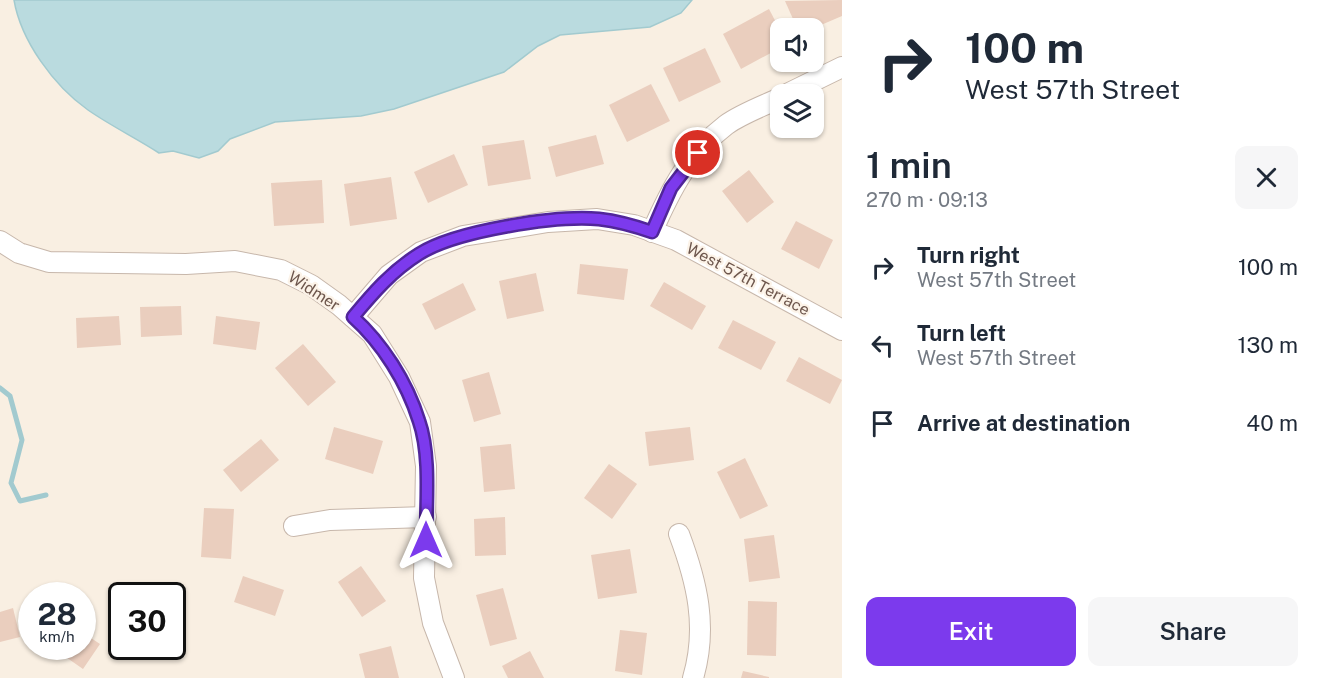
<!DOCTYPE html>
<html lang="en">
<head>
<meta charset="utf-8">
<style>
  body { margin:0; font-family:"Public Sans",sans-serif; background:#f6f6f7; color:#1f2937; height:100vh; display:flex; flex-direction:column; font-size:22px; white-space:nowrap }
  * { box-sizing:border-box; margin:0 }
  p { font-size:20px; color:#747a83 }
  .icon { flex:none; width:33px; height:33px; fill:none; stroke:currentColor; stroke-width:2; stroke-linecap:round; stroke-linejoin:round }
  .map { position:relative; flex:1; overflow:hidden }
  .drawer { display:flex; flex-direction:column; background:#fff; width:480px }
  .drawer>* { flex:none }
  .hud { background:#fff; color:#1f2937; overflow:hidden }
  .buttons { position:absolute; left:770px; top:18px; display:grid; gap:12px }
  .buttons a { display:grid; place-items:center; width:54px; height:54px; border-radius:12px; background:#fff; box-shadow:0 2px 4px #0004; font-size:30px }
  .speed { position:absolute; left:18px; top:582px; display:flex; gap:12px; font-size:30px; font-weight:700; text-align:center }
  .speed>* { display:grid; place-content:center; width:78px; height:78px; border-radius:50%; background:#fff; box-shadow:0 2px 4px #0004; line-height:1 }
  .speed small { font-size:15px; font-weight:400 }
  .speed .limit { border:3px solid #111; border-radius:9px; background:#fff; color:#111 }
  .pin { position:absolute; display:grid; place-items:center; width:51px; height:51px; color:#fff; margin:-26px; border:3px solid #fff; border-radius:50%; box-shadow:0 2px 6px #0007 }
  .me { position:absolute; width:66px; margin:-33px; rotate:0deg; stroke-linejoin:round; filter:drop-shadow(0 0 4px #0008) }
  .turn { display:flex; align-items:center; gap:21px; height:126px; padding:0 24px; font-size:27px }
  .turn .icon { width:78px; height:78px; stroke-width:2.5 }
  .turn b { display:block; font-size:42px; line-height:51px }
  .round { display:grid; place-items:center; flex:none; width:63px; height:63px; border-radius:12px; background:#f6f6f7 }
  .headline { display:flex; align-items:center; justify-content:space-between; height:102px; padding:0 24px }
  h1 { font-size:36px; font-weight:600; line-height:45px }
  .button { display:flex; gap:12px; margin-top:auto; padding:12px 24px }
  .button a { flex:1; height:69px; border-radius:12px; background:#7c3aed; color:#fff; font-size:24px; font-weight:600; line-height:69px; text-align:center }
  .button a+a { background:#f6f6f7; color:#1f2937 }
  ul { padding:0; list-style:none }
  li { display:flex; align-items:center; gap:18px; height:78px; padding:0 24px }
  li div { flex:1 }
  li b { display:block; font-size:22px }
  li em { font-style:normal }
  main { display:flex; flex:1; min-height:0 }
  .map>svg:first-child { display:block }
</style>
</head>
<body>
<main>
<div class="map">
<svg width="842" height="678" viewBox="0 0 842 678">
  <rect width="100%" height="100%" fill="#f9efe2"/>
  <!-- water -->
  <path fill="#badbdf" stroke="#a2cacf" stroke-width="1.5" d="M 14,0 L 692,0 L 681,13 L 650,27 L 560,35 L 538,46 L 504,72 L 394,109 L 361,116 L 275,122 L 230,139 L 218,151 L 199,158 L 173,151 L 159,153 C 136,138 111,126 88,110 C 54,86 21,41 14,0 Z"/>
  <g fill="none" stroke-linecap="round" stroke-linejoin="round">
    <!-- stream -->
    <polyline stroke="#a2cacf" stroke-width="5" points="0,388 10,396 22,440 11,483 20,501 46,495"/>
  </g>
  <!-- building -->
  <g fill="#eacebe">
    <polygon points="842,0 842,16 814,28 797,28 785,1"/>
    <polygon points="769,9 780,30 780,48 741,69 723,34"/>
    <polygon points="705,48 721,82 679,102 663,68"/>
    <polygon points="651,84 670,121 627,142 609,105"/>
    <polygon points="596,135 604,164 556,177 548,147"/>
    <polygon points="524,140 531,179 488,186 482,146"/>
    <polygon points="454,154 468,185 428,203 414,172"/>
    <polygon points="749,170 774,202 747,223 722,191"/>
    <polygon points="391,177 397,219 350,226 344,184"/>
    <polygon points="322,180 324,223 274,226 271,183"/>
    <polygon points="796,221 833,240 819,269 781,249"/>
    <polygon points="580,264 628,269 624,300 577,294"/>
    <polygon points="536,273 544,311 507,319 499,281"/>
    <polygon points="664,282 706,306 692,330 650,306"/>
    <polygon points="463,283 476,310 435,330 422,304"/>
    <polygon points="181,306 182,335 141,337 140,307"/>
    <polygon points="119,316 121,345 77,348 76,318"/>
    <polygon points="216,316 260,322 256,350 213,344"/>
    <polygon points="733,320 776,342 761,370 718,348"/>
    <polygon points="303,344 336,382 308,406 275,368"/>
    <polygon points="799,357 842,380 830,404 786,381"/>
    <polygon points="489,372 501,414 474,422 462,380"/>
    <polygon points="334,427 383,441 373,474 325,459"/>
    <polygon points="690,427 694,460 649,466 645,432"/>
    <polygon points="261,439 279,460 241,492 223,470"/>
    <polygon points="511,444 515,489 484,492 480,447"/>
    <polygon points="745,458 768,506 740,519 717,472"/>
    <polygon points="609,464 637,484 612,519 584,498"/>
    <polygon points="204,508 234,509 231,559 201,557"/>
    <polygon points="505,517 506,555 475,556 474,519"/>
    <polygon points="774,535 780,578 749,582 744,539"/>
    <polygon points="630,549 637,593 598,599 591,555"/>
    <polygon points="361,566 386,601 362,617 338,582"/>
    <polygon points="243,576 284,590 275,616 234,602"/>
    <polygon points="503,588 517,639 490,646 476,595"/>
    <polygon points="748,601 777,602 776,656 747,655"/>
    <polygon points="13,608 20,637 0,642 0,612"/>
    <polygon points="620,630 647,633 642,675 615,671"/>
    <polygon points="82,632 100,644 83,669 50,646 82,646"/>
    <polygon points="391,646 399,678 365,678 359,654"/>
    <polygon points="530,651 544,678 508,678 502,666"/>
    <polygon points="743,671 769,677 769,678 741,678"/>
  </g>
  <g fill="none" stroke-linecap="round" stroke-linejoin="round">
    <defs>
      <g id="minor">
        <polyline points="787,94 842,67"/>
        <path d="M 652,232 C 670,191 689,153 726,125 C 741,114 763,106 780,98"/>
        <polyline points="0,241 19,253 49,262 186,264 235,261 281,270 311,285 339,305 372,334 399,377 420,422 426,466 424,578 433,623 454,678"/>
        <polyline points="353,317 389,275 421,252 463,236 548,222 597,219 634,225 676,240 842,330"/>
        <polyline points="294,526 330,520 426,517"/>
        <path d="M 679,534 C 697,582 708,627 693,678"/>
      </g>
    </defs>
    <!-- minor casing -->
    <use href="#minor" stroke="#c7b7ab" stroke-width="22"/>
    <!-- minor -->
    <use href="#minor" stroke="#fff" stroke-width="20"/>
  </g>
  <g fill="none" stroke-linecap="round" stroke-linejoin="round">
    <defs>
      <path id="route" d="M 426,540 C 426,504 431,455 419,421 C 407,382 382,343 353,317 C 373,293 392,271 419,254 C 455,231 556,215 599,219 C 617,221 635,226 652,232 L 671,188 L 698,153"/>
    </defs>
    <!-- route casing -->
    <use href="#route" stroke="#51269a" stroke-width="15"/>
    <!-- route -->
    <use href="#route" stroke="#7c3aed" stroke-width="10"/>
  </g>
  <g text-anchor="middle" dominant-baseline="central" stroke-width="4.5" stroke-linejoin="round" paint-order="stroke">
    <!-- street labels -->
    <g font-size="16" fill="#6d564c" stroke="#fcf3e8">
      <text transform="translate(748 279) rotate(28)">West 57th Terrace</text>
      <text transform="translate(314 291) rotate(33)">Widmer</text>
    </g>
  </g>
</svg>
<div class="buttons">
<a><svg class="icon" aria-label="sound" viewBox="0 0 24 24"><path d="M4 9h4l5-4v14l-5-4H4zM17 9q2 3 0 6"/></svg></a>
<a><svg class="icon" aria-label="layers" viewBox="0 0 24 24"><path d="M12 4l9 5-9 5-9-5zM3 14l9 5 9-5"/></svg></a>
</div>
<div class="speed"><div>28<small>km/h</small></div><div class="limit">30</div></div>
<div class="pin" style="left:698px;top:153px;background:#d93025"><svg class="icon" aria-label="arrive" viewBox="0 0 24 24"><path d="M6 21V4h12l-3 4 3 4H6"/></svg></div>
<svg class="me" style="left:426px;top:540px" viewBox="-20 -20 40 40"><path d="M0-17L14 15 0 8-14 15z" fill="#7c3aed" stroke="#fff" stroke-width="4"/></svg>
</div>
<section class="drawer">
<div class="hud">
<div class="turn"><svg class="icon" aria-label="right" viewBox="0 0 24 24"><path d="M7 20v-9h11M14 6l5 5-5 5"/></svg><div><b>100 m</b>West 57th Street</div></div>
</div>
<div class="headline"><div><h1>1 min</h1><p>270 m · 09:13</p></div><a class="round"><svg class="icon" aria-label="close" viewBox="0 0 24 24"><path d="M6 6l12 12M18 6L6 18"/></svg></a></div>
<ul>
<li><svg class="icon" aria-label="right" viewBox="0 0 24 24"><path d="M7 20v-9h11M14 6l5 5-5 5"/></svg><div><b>Turn right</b><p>West 57th Street</p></div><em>100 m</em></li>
<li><svg class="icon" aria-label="left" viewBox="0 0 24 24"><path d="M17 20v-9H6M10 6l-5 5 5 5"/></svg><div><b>Turn left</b><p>West 57th Street</p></div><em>130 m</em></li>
<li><svg class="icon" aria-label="arrive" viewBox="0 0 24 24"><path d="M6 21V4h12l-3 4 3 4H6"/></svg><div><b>Arrive at destination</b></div><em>40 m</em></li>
</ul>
<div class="button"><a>Exit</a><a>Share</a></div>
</section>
</main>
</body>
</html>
